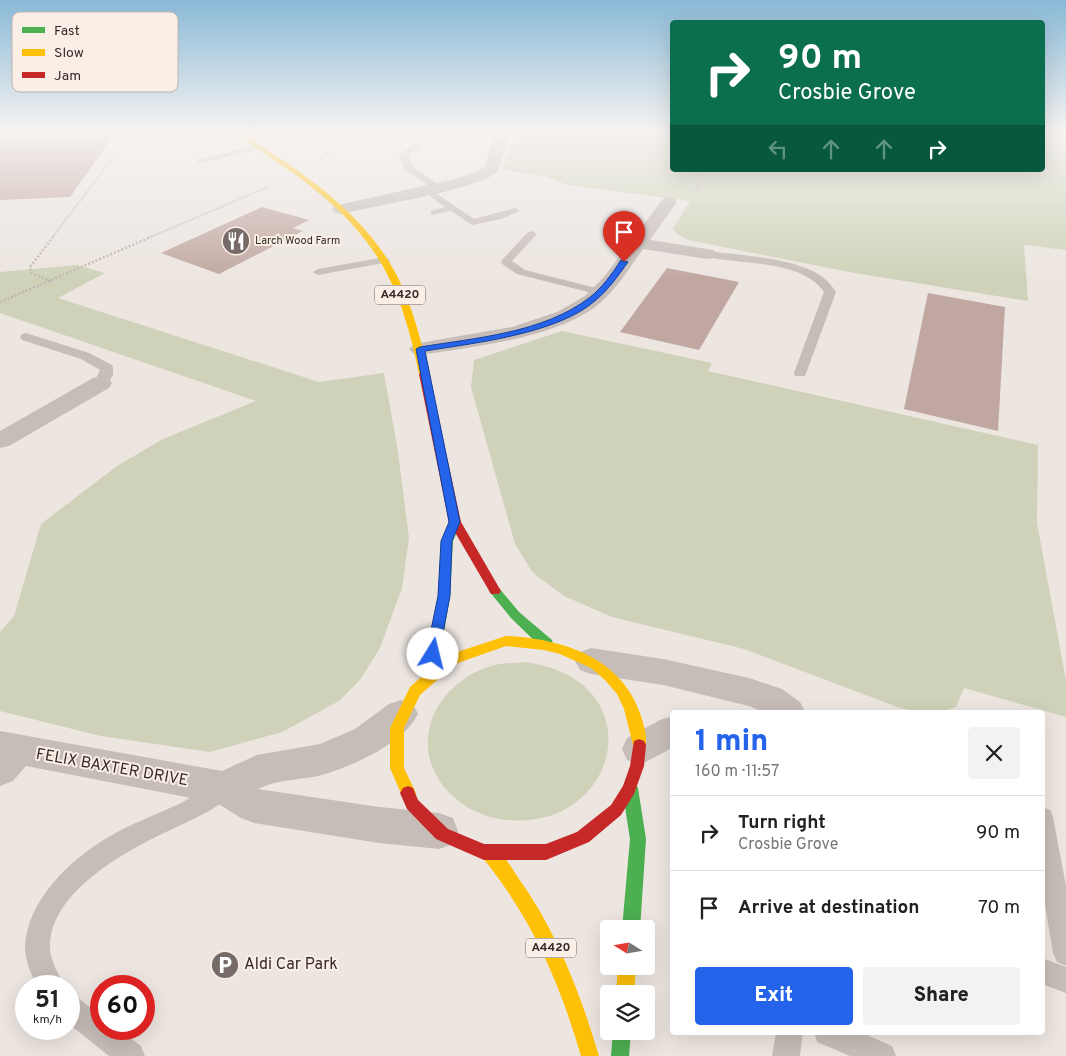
<!DOCTYPE html>
<html lang="en">
<head>
<meta charset="utf-8">
<style>
  body { margin:0; font-family:Overpass,sans-serif; background:#f2f2f2; color:#222; height:100vh; display:flex; flex-direction:column; font-size:19px; white-space:nowrap }
  * { box-sizing:border-box; margin:0 }
  p { font-size:16px; color:#767676 }
  .icon { flex:none; width:28px; height:28px; fill:none; stroke:currentColor; stroke-width:2; stroke-linecap:round; stroke-linejoin:round }
  .map { position:relative; flex:1; overflow:hidden }
  .drawer { position:absolute; left:670px; top:710px; width:375px; height:325px; display:flex; flex-direction:column; background:#fff; border-radius:5px; box-shadow:0 5px 20px #0002 }
  .drawer>* { flex:none }
  .guide { position:absolute; left:670px; top:20px; width:375px; height:152px; border-radius:5px; box-shadow:0 5px 20px #0002; background:#0b6e4f; color:#fff; overflow:hidden }
  .needle { width:32px; rotate:281deg }
  .buttons { position:absolute; left:600px; top:920px; display:grid; gap:10px }
  .buttons a { display:grid; place-items:center; width:55px; height:55px; border-radius:5px; background:#fff; box-shadow:0 5px 20px #0002; font-size:25px }
  .speed { position:absolute; left:15px; top:975px; display:flex; gap:10px; font-size:25px; font-weight:700; text-align:center }
  .speed>* { display:grid; place-content:center; width:65px; height:65px; border-radius:50%; background:#fff; box-shadow:0 5px 20px #0002; line-height:1 }
  .speed small { font-size:12px; font-weight:400 }
  .speed .limit { border:8px solid #d22; background:#fff; color:#111 }
  .pin { position:absolute; display:grid; place-items:center; width:42px; height:42px; color:#fff; margin:-51px -21px; border-radius:50% 50% 50% 0; rotate:-45deg; box-shadow:0 0 5px #0007 }
  .pin .icon { rotate:45deg }
  .me { position:absolute; width:55px; margin:-28px; rotate:9deg; stroke-linejoin:round; filter:drop-shadow(0 0 4px #0008) }
  .turn { display:flex; align-items:center; gap:18px; height:105px; padding:0 25px; font-size:22px }
  .turn .icon { width:65px; height:65px; stroke-width:2.5 }
  .turn b { display:block; font-size:35px; line-height:42px }
  .lanes { display:flex; align-items:center; height:48px; padding:0 25px; background:#0003; justify-content:center; gap:25px; direction:ltr }
  .lanes .off { opacity:.35 }
  .round { display:grid; place-items:center; flex:none; width:52px; height:52px; border-radius:5px; background:#f2f2f2 }
  .overview { display:flex; align-items:center; justify-content:space-between; height:85px; padding:0 25px }
  h1 { font-size:30px; font-weight:800; line-height:38px; color:#2563eb }
  .button { display:flex; gap:10px; margin-top:auto; padding:10px 25px }
  .button a { flex:1; height:58px; border-radius:5px; background:#2563eb; color:#fff; font-size:20px; font-weight:800; line-height:58px; text-align:center }
  .button a+a { background:#f2f2f2; color:#222 }
  ul { padding:0; list-style:none }
  li { display:flex; align-items:center; gap:15px; height:75px; padding:0 25px; border-top:1px solid #e0e0e0 }
  li div { flex:1 }
  li b { display:block; font-size:19px }
  li em { font-style:normal }
  .map>svg:first-child { display:block }
</style>
</head>
<body>
<div class="map">
<svg width="1066" height="1056" viewBox="0 0 1066 1056">
  <rect width="100%" height="100%" fill="#ece5e0"/>
  <!-- green -->
  <g fill="#cfd2b9">
    <polygon points="515,132 672,132 672,170 1042,170 1043,132 1066,132 1066,250 1024,245 1028,301 849,272 688,240 677,234 673,229 690,201 568,185 545,176 502,170"/>
    <polygon points="77,265 105,273 58,298 319,382 384,373 398,452 409,538 402,588 380,648 360,680 339,701 282,732 210,752 101,736 0,711 0,632 14,616 41,524 117,466 163,439 256,401 0,313 0,272"/>
    <path d="M 562,331 L 712,363 L 708,371 L 1038,445 L 1037,523 L 1066,681 L 1066,717 L 964,688 L 956,707 C 937,714 921,712 900,708 L 744,649 L 612,617 L 564,596 L 533,573 L 515,544 L 471,387 L 474,360 Z"/>
    <path d="M 525,662 C 659,680 618,838 499,819 C 478,815 458,804 444,787 C 407,740 438,682 491,666 C 502,663 514,663 525,662 Z"/>
  </g>
  <!-- building -->
  <g fill="#c1a7a1">
    <polygon points="85,132 116,132 70,197 0,200 0,139 75,137"/>
    <polygon points="262,207 309,220 293,228 303,231 219,274 161,253"/>
    <polygon points="667,268 739,282 699,350 620,332"/>
    <polygon points="928,293 1005,307 998,431 904,409"/>
  </g>
  <g fill="none" stroke-linecap="round" stroke-linejoin="round">
    <!-- path-far1 -->
    <g stroke="#beb6b1" stroke-width="2" stroke-dasharray="1 1" stroke-linecap="butt">
      <polyline points="661,132 672,134"/>
      <polyline points="320,159 360,132"/>
      <polyline points="695,192 706,170"/>
      <polyline points="52,238 122,146"/>
      <polyline points="148,238 268,187"/>
    </g>
    <!-- path -->
    <g stroke="#beb6b1" stroke-width="2.5" stroke-dasharray="2 2" stroke-linecap="butt">
      <polyline points="51,281 31,273 30,267 53,237"/>
      <polyline points="0,302 151,237"/>
    </g>
    <!-- lane -->
    <g fill="#c6bdb8" fill-rule="evenodd">
      <polygon points="415,143 422,145 408,156 412,166 439,185 439,189 433,189 405,169 399,155"/>
      <polygon points="258,145 262,147 261,149 200,163 196,160"/>
      <polygon points="427,187 474,219 515,208 520,211 501,219 472,225 451,211 431,215 431,211 445,207 424,192 422,190"/>
      <polygon points="532,231 537,234 512,261 525,270 604,290 606,292 604,294 600,295 517,274 502,264 501,262 502,260 528,232"/>
      <path d="M 707,251 C 738,255 803,258 826,280 C 830,283 833,288 836,292 L 805,376 L 795,376 L 794,373 L 824,292 C 802,259 738,265 703,256 L 702,254 L 703,252 Z"/>
      <polygon points="385,257 390,260 389,262 318,275 313,272 318,269"/>
      <polygon points="26,333 89,353 112,365 113,368 113,375 106,386 96,386 94,383 100,370 81,359 22,340 20,337 22,334"/>
      <path d="M 222,779 L 230,782 L 233,789 C 225,806 197,817 181,825 C 135,846 50,888 50,947 C 50,962 59,973 64,986 L 37,986 C 31,974 25,961 25,947 C 27,900 70,860 107,838 C 130,824 155,815 179,804 C 194,796 207,785 222,779 Z"/>
      <polygon points="1042,807 1050,810 1053,817 1066,886 1066,966 1057,962 1053,953 1042,887"/>
      <polygon points="1042,958 1066,967 1066,993 1042,984"/>
      <polygon points="69,994 78,998 101,1016 101,1029 118,1029 141,1046 145,1056 109,1056 69,1024"/>
      <polygon points="776,1032 803,1032 800,1056 772,1056"/>
      <polygon points="814,1032 860,1032 892,1046 896,1056 850,1056 817,1042"/>
    </g>
    <!-- street -->
    <g fill="#c6bdb8" fill-rule="evenodd">
      <path d="M 496,132 L 510,132 C 507,140 500,169 497,172 C 480,189 369,207 340,214 L 334,212 L 332,209 L 334,206 L 463,177 L 485,167 L 490,146 Z"/>
      <path d="M 669,197 L 675,199 L 677,202 L 650,240 L 713,250 L 716,254 L 713,258 L 707,259 L 643,249 C 630,268 617,288 600,303 C 559,338 472,347 420,355 L 413,353 L 409,349 L 413,345 L 420,343 L 512,327 L 557,312 L 585,296 L 604,277 L 663,199 Z"/>
      <polygon points="101,376 109,378 112,383 109,388 9,446 0,448 0,431 93,378"/>
      <polygon points="591,648 663,659 749,678 782,689 800,702 805,712 763,712 749,706 663,685 591,674 580,670 575,661 580,652"/>
      <path d="M 401,700 L 413,704 L 418,714 C 404,743 353,766 322,775 C 302,780 277,779 258,789 L 379,807 L 439,813 L 453,818 L 458,831 L 453,844 L 439,849 L 379,843 L 254,823 L 241,818 L 217,803 L 26,766 L 13,781 L 0,786 L 0,731 L 222,771 L 257,755 L 320,744 L 355,729 L 389,704 Z"/>
      <polygon points="672,716 672,748 640,765 627,760 622,749 627,738 660,720"/>
    </g>
    <!-- fast -->
    <g fill="#4caf50" fill-rule="evenodd">
      <polygon points="455,518 461,522 453,541 450,596 437,674 435,678 430,679 425,678 423,674 438,596 441,541 449,522"/>
      <polygon points="495,587 499,588 519,612 552,640 553,644 552,648 547,649 542,648 511,618 489,591 491,588"/>
      <polygon points="630,781 635,783 638,788 646,839 640,929 622,929 630,839 622,788 625,783"/>
      <polygon points="613,1031 631,1031 629,1056 611,1056"/>
    </g>
    <!-- slow -->
    <g fill="#ffc107" fill-rule="evenodd">
      <path d="M 235,132 L 242,132 C 300,172 364,211 397,276 C 413,307 421,341 429,374 L 427,376 L 421,376 L 419,374 C 400,280 375,234 297,176 C 277,161 254,149 235,132 Z"/>
      <path d="M 506,636 C 562,639 622,657 641,716 C 644,726 649,740 644,749 L 639,751 L 634,749 L 624,709 L 617,694 L 605,680 L 591,668 L 560,654 L 544,650 L 506,646 L 455,664 L 420,695 L 404,728 L 404,768 L 416,793 L 413,798 L 408,800 L 403,798 L 390,768 L 390,728 L 410,687 L 445,656 Z"/>
      <path d="M 489,845 C 501,850 510,865 517,876 C 556,930 580,992 599,1056 L 581,1056 C 559,981 532,919 483,858 L 481,853 L 483,848 Z"/>
      <polygon points="618,966 636,966 634,994 616,994"/>
    </g>
    <!-- jam -->
    <g fill="#c62828" fill-rule="evenodd">
      <polygon points="424,371 429,374 461,522 501,591 499,594 491,594 449,522 419,374"/>
      <polygon points="639,739 644,741 646,745 644,766 634,794 621,815 589,842 546,860 484,860 436,839 407,809 400,793 403,788 408,786 413,788 418,800 448,829 484,844 546,844 577,832 611,805 623,786 630,766 634,741"/>
    </g>
  </g>
  <!-- sky -->
  <linearGradient id="sky" x2="0" y2="1"><stop stop-color="#89b9d6"/><stop offset="0.47" stop-color="#f6f3f1"/><stop offset="1" stop-color="#f6f3f1" stop-opacity="0"/></linearGradient>
  <rect width="1066" height="280" fill="url(#sky)"/>
  <!-- route -->
  <path fill="#2563eb" stroke="#184099" d="M 621,260 L 628,262 C 618,276 609,289 596,300 C 558,334 474,343 425,351 L 460,522 L 452,541 L 450,596 L 439,654 L 438,658 L 433,659 L 428,658 L 426,654 L 438,596 L 441,541 L 449,522 L 416,349 L 420,347 C 475,338 543,333 589,298 C 602,288 612,274 621,260 Z"/>
  <!-- icons -->
  <defs>
    <symbol id="restaurant-disc" viewBox="-11 -11 22 22"><circle r="9.5" fill="#766b68" stroke="#faefe6"/><path d="M-5-6h1v4h1v-4h1v4h1v-4h1v5L-1.5 .5V6h-2V.5L-5-1ZM5-6V6H3V1.5H1.5Q1.5-4 5-6Z" fill="#fff"/></symbol>
    <symbol id="parking-disc" viewBox="-11 -11 22 22"><circle r="9.5" fill="#766b68" stroke="#faefe6"/><path d="M-3.5-5.5H1a3.5 3.5 0 0 1 0 7H-1V5.5H-3.5ZM-1-3.4V-.6H.8a1.4 1.4 0 0 0 0-2.8Z" fill="#fff"/></symbol>
  </defs>
  <g fill-rule="evenodd">
    <use href="#restaurant-disc" x="220" y="225" width="32" height="32"/>
    <use href="#parking-disc" x="209" y="949" width="32" height="32"/>
  </g>
  <g text-anchor="middle" dominant-baseline="central" stroke-width="4" stroke-linejoin="round" paint-order="stroke">
    <!-- far-poi labels -->
    <g font-size="11" fill="#362a27" stroke="#faefe6" text-anchor="start">
      <text x="255" y="241">Larch Wood Farm</text>
    </g>
    <!-- shield labels -->
    <g fill="#faefe6" stroke="#716560" stroke-width="1">
      <rect x="375" y="285.5" width="50" height="19" rx="4"/>
      <rect x="526" y="938.5" width="50" height="19" rx="4"/>
    </g>
    <g font-size="12" font-weight="bold" fill="#362a27">
      <text x="400" y="295">A4420</text>
      <text x="551" y="948">A4420</text>
    </g>
    <!-- near-street labels -->
    <g font-size="16" fill="#362a27" stroke="#faefe6">
      <text transform="translate(112 768) rotate(10)">FELIX BAXTER DRIVE</text>
    </g>
    <!-- near-poi labels -->
    <g font-size="16" fill="#362a27" stroke="#faefe6" text-anchor="start">
      <text x="244" y="965">Aldi Car Park</text>
    </g>
  </g>
  <!-- legend -->
  <rect x="12" y="12" width="166" height="80" rx="8" fill="#faefe6" stroke="#bfb4ad" stroke-width="1"/>
  <rect x="22" y="27" width="23" height="6" fill="#4caf50"/>
  <rect x="22" y="49" width="23" height="7" fill="#ffc107"/>
  <rect x="22" y="72" width="23" height="6" fill="#c62828"/>
  <g font-size="14" fill="#362a27">
    <text x="54" y="35">Fast</text>
    <text x="54" y="57">Slow</text>
    <text x="54" y="80">Jam</text>
  </g>
</svg>
<div class="buttons">
<a><svg class="needle" viewBox="-14 -14 28 28"><path d="M0-13l5 13h-10z" fill="#e53935"/><path d="M0 13l5-13h-10z" fill="#767676"/></svg></a>
<a><svg class="icon" aria-label="layers" viewBox="0 0 24 24"><path d="M12 4l9 5-9 5-9-5zM3 14l9 5 9-5"/></svg></a>
</div>
<div class="speed"><div>51<small>km/h</small></div><div class="limit">60</div></div>
<div class="pin" style="left:624px;top:262px;background:#d93025"><svg class="icon" aria-label="arrive" viewBox="0 0 24 24"><path d="M6 21V4h12l-3 4 3 4H6"/></svg></div>
<svg class="me" style="left:433px;top:654px" viewBox="-20 -20 40 40"><circle r="19" fill="#fff"/><path d="M0-13L10 11 0 6-10 11z" fill="#2563eb"/></svg>
<div class="guide">
<div class="turn"><svg class="icon" aria-label="right" viewBox="0 0 24 24"><path d="M7 20v-9h11M14 6l5 5-5 5"/></svg><div><b>90 m</b>Crosbie Grove</div></div>
<div class="lanes"><svg class="icon off" aria-label="left" viewBox="0 0 24 24"><path d="M17 20v-9H6M10 6l-5 5 5 5"/></svg><svg class="icon off" aria-label="ahead" viewBox="0 0 24 24"><path d="M12 20V5M6 11l6-6 6 6"/></svg><svg class="icon off" aria-label="ahead" viewBox="0 0 24 24"><path d="M12 20V5M6 11l6-6 6 6"/></svg><svg class="icon" aria-label="right" viewBox="0 0 24 24"><path d="M7 20v-9h11M14 6l5 5-5 5"/></svg></div>
</div>
<section class="drawer">
<div class="overview"><div><h1>1 min</h1><p>160 m · 11:57</p></div><a class="round"><svg class="icon" aria-label="close" viewBox="0 0 24 24"><path d="M6 6l12 12M18 6L6 18"/></svg></a></div>
<ul>
<li><svg class="icon" aria-label="right" viewBox="0 0 24 24"><path d="M7 20v-9h11M14 6l5 5-5 5"/></svg><div><b>Turn right</b><p>Crosbie Grove</p></div><em>90 m</em></li>
<li><svg class="icon" aria-label="arrive" viewBox="0 0 24 24"><path d="M6 21V4h12l-3 4 3 4H6"/></svg><div><b>Arrive at destination</b></div><em>70 m</em></li>
</ul>
<div class="button"><a>Exit</a><a>Share</a></div>
</section>
</div>
</body>
</html>
